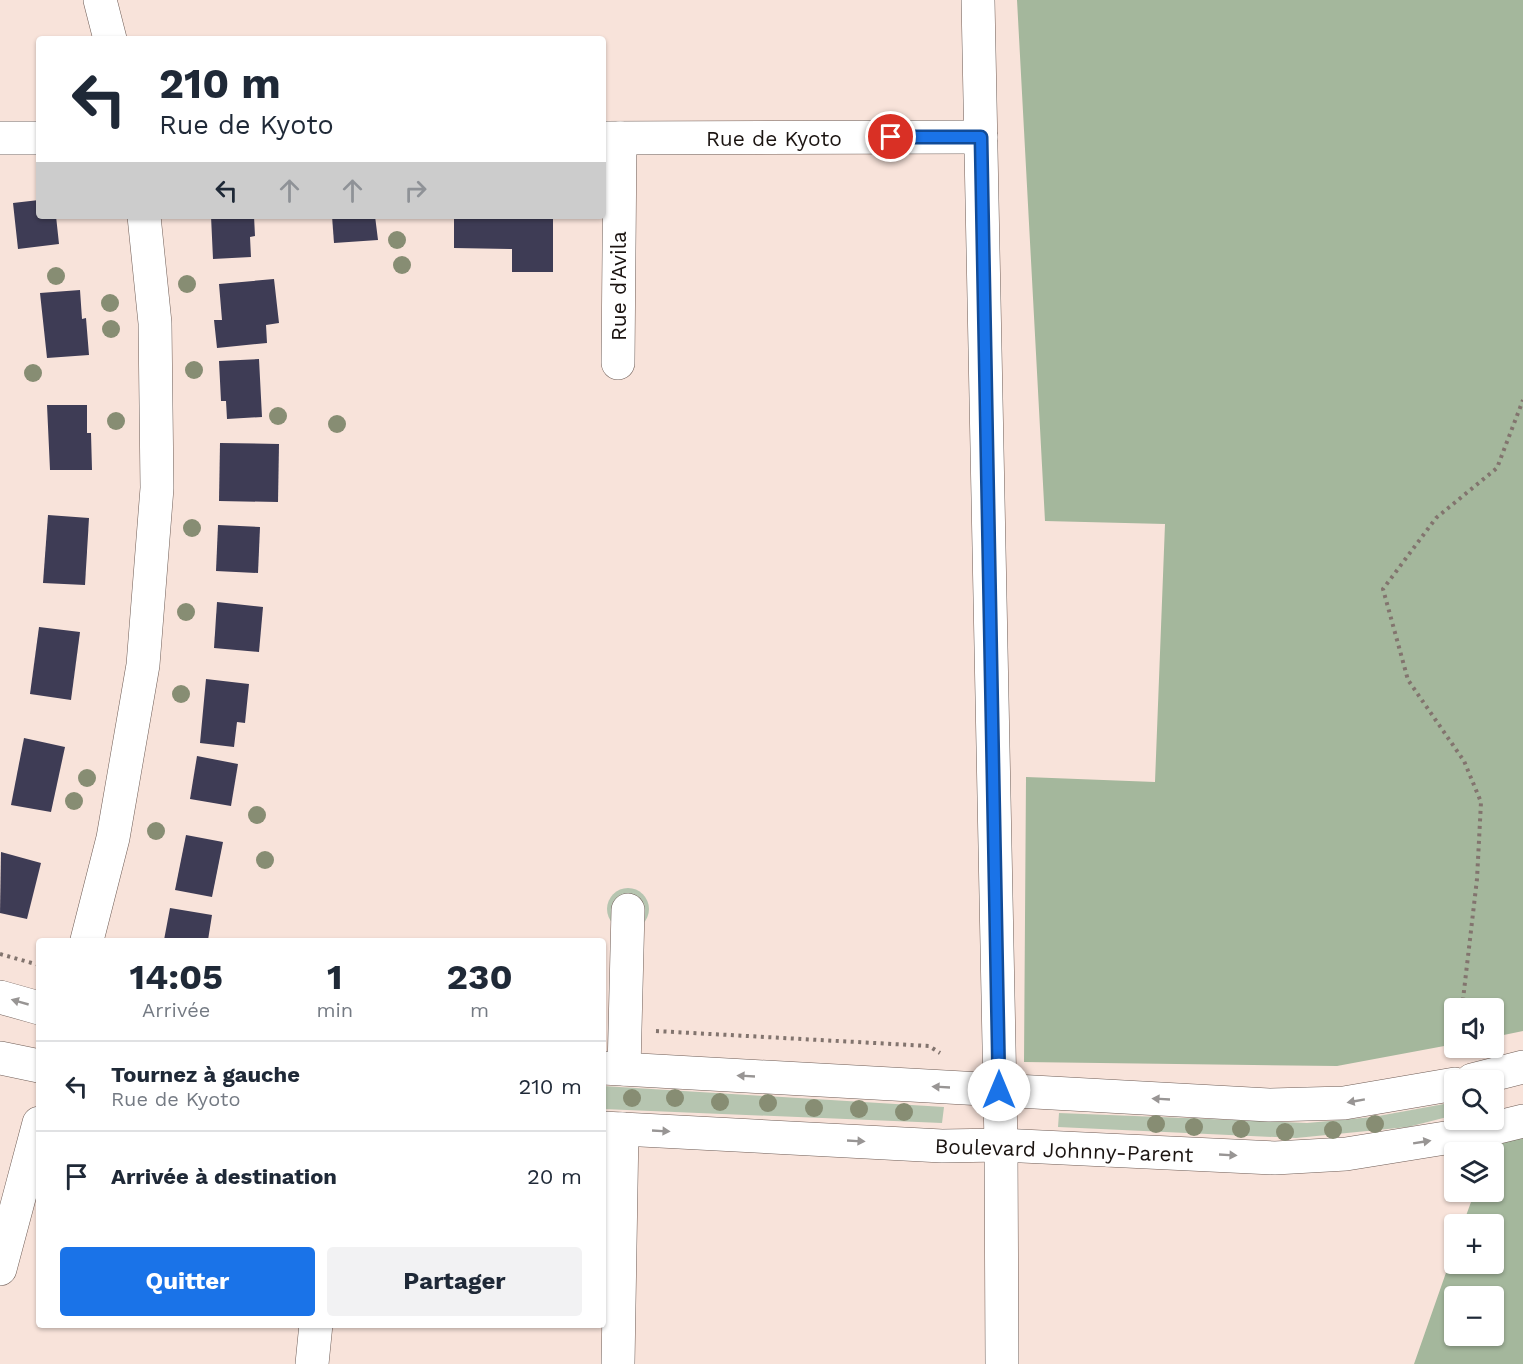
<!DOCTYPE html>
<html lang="fr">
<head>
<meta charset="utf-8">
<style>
  body { margin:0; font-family:"Work Sans",sans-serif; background:#f2f2f3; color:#1f2937; height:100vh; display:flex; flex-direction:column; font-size:22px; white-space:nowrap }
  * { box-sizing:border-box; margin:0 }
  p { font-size:20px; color:#747a83 }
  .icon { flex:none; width:33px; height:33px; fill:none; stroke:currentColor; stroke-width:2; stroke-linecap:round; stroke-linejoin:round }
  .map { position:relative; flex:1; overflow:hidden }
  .panel { position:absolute; left:36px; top:938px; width:570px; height:390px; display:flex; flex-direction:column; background:#fff; border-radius:6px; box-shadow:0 2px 4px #0004 }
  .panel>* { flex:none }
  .top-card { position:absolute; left:36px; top:36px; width:570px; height:183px; border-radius:6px; box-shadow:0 2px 4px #0004; background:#fff; color:#1f2937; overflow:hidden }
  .buttons { position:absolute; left:1444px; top:998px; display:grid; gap:12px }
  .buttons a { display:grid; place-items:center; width:60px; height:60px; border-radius:6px; background:#fff; box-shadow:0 2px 4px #0004; font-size:30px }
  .pin { position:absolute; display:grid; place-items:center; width:51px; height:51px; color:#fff; margin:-26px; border:3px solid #fff; border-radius:50%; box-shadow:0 2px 6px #0007 }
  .me { position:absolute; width:66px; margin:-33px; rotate:0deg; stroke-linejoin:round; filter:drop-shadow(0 0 4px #0008) }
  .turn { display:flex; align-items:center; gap:21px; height:126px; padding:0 24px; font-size:27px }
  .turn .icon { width:78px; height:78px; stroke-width:2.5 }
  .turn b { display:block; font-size:42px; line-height:51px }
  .lanes { display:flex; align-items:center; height:57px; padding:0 24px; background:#0003; justify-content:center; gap:30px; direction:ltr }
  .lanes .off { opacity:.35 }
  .eta { display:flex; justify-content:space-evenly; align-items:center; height:102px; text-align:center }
  .eta b { font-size:36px; font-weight:700; line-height:42px }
  .cta { display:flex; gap:12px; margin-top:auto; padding:12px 24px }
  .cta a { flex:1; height:69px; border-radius:6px; background:#1a73e8; color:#fff; font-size:24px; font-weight:700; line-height:69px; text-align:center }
  .cta a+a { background:#f2f2f3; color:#1f2937 }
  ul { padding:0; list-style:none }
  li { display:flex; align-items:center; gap:18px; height:90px; padding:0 24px; border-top:2px solid #e0e1e3 }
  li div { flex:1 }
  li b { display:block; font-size:22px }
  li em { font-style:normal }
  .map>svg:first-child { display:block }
</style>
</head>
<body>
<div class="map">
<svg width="1523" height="1364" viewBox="0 0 1523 1364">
  <rect width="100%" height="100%" fill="#f8e3da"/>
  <!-- green -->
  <g fill="#b6c5b0">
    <circle cx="628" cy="909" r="21"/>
    <polygon points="603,1086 944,1107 942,1123 603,1109"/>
    <polygon points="1455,1102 1455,1115 1408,1127 1296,1138 1058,1127 1059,1113 1307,1123 1373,1117"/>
  </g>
  <!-- forest -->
  <g fill="#a4b79c" fill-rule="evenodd">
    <polygon points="1017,0 1523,0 1523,1031 1494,1037 1494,1008 1455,1008 1455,1044 1337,1066 1024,1062 1026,777 1155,782 1165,524 1045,521"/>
    <path d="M 1523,1130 L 1523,1364 L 1414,1364 L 1455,1247 L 1455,1263 L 1494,1263 L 1494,1224 L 1463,1224 L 1475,1191 L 1494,1191 L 1494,1152 L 1491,1152 L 1498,1137 ZM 1455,1296 L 1494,1296 L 1494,1335 L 1455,1335 Z"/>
  </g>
  <!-- building -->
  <g fill="#3e3c55">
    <polygon points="39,200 39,216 56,216 59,244 18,249 13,203"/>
    <polygon points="211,216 254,216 255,236 250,237 251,257 213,259"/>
    <polygon points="332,216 375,216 378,240 334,243"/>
    <polygon points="454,216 553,216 553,272 512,272 512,249 454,248"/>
    <polygon points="274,279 279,323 266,325 267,343 217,348 214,320 222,320 219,284"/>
    <polygon points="80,290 82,319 86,318 89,355 47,358 40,293"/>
    <polygon points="259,359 262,417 227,419 226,401 221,401 219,361"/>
    <polygon points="47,405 87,405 87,433 91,433 92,470 50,470"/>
    <polygon points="220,443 279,444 278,502 219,501"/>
    <polygon points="48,515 89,518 85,585 43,583"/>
    <polygon points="218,525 260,527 258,573 216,571"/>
    <polygon points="217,602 263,607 259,652 214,648"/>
    <polygon points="39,627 80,632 71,700 30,694"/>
    <polygon points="206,679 249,684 245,723 237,722 234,747 200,743"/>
    <polygon points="24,738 65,747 51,812 11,805"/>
    <polygon points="197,756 238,764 231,806 190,799"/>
    <polygon points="186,835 223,842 212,897 175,890"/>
    <polygon points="1,852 41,863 27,919 0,913"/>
    <polygon points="170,908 212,915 208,940 164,940"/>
  </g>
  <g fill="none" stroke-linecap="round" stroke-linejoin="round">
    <defs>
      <g id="street">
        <polyline points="100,0 110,39"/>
        <polyline points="0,138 39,138"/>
        <polyline points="603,138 981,137"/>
        <polyline points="618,363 620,138"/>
        <polyline points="87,940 113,838 143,665 157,488 155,323 144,216"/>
        <polyline points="624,1069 628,910"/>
        <polyline points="0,1269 39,1123"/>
        <polyline points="312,1364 316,1324"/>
        <polyline points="618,1364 622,1129"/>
      </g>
      <g id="secondary">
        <polyline points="978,0 1001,1145 1002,1364"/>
        <polyline points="0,997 39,1008"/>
        <polyline points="0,1058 39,1066"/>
        <polyline points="603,1068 1269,1105 1344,1103 1455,1084"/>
        <polyline points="1472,1080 1523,1067"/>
        <polyline points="603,1128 942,1146 1001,1145 1275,1158 1346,1154 1470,1134 1523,1121"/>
      </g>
    </defs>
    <!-- street casing -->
    <use href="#street" stroke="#6f5d56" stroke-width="34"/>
    <!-- secondary casing -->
    <use href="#secondary" stroke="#6f5d56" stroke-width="34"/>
    <!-- path -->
    <g stroke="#82746e" stroke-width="4" stroke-dasharray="3 4.5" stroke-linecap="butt">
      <polyline points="0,954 39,965"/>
      <polyline points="1462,1008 1477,879 1481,802 1464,761 1408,680 1383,589 1436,518 1497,468 1523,400"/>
      <polyline points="656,1031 929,1046 940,1053"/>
    </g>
    <!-- street -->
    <use href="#street" stroke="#fff" stroke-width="33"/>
    <!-- secondary -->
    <use href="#secondary" stroke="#fff" stroke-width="33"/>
  </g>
  <!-- trees -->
  <g fill="#878d73">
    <circle cx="397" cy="240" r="9"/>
    <circle cx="402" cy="265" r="9"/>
    <circle cx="56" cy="276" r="9"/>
    <circle cx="187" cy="284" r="9"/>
    <circle cx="110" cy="303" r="9"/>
    <circle cx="111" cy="329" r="9"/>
    <circle cx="194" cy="370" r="9"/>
    <circle cx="33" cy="373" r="9"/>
    <circle cx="278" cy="416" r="9"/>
    <circle cx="116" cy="421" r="9"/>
    <circle cx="337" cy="424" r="9"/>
    <circle cx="192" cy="528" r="9"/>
    <circle cx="186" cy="612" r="9"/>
    <circle cx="181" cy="694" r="9"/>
    <circle cx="87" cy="778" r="9"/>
    <circle cx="74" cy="801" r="9"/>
    <circle cx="257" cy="815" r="9"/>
    <circle cx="156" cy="831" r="9"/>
    <circle cx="265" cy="860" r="9"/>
    <circle cx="632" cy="1098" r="9"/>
    <circle cx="675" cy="1098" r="9"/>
    <circle cx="720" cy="1102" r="9"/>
    <circle cx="768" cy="1103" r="9"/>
    <circle cx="814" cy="1108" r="9"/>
    <circle cx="859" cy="1109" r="9"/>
    <circle cx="904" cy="1112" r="9"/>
    <circle cx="1156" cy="1124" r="9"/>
    <circle cx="1375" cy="1124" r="9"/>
    <circle cx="1194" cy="1127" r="9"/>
    <circle cx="1241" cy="1129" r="9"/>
    <circle cx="1333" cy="1130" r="9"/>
    <circle cx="1285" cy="1132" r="9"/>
  </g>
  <!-- one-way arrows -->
  <defs><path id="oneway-solid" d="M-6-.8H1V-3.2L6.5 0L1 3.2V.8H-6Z" transform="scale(1.5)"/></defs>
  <g fill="#989594">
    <use href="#oneway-solid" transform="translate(20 1002) rotate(-164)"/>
    <use href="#oneway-solid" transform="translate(746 1076) rotate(-177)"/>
    <use href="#oneway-solid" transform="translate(941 1087) rotate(-177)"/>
    <use href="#oneway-solid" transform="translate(1161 1099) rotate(-177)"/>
    <use href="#oneway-solid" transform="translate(1356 1101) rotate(170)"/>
    <use href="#oneway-solid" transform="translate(661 1131) rotate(3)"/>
    <use href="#oneway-solid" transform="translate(856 1141) rotate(3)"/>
    <use href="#oneway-solid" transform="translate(1422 1142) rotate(-9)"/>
    <use href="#oneway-solid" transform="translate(1228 1155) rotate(3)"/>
  </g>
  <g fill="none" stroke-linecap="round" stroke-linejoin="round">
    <defs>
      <polyline id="route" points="891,137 981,137 999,1090"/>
    </defs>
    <!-- route casing -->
    <use href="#route" stroke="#114b97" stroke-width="15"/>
    <!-- route -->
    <use href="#route" stroke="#1a73e8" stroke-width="10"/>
  </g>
  <g text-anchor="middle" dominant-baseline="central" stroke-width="6" stroke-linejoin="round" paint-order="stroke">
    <!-- street labels -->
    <g font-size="21" fill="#1b1411" stroke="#fff">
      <text x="774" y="138">Rue de Kyoto</text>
      <text transform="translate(618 286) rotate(-90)">Rue d'Avila</text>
      <text transform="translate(1064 1150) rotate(2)">Boulevard Johnny-Parent</text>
    </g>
  </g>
</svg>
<div class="buttons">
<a><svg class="icon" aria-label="sound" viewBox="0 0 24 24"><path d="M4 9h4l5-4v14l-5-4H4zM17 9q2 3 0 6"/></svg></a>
<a><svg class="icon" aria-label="search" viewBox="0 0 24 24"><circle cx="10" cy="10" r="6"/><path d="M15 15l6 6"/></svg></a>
<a><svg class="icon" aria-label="layers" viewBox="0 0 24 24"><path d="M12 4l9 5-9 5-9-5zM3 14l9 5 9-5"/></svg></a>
<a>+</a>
<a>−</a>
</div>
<div class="pin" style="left:891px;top:137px;background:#d93025"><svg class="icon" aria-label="arrive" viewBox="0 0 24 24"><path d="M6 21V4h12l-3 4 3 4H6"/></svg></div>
<svg class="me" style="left:999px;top:1090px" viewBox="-20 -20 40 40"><circle r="19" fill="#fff"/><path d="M0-13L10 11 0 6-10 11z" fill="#1a73e8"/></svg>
<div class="top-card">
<div class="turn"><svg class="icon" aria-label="left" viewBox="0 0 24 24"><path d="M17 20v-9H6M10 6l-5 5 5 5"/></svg><div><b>210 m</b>Rue de Kyoto</div></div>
<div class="lanes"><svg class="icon" aria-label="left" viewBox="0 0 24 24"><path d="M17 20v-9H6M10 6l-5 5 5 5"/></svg><svg class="icon off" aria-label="ahead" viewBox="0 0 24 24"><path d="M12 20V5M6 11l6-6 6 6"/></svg><svg class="icon off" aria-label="ahead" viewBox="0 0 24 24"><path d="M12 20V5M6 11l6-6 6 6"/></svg><svg class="icon off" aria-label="right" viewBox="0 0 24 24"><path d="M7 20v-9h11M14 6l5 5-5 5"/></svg></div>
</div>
<section class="panel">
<div class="eta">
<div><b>14:05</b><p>Arrivée</p></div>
<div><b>1</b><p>min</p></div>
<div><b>230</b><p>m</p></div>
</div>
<ul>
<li><svg class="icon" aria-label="left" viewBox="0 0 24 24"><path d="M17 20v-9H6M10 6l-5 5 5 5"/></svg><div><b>Tournez à gauche</b><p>Rue de Kyoto</p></div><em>210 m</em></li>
<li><svg class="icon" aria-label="arrive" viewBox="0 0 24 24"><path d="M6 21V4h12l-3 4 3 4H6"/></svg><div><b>Arrivée à destination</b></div><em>20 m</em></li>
</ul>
<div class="cta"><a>Quitter</a><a>Partager</a></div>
</section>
</div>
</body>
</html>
